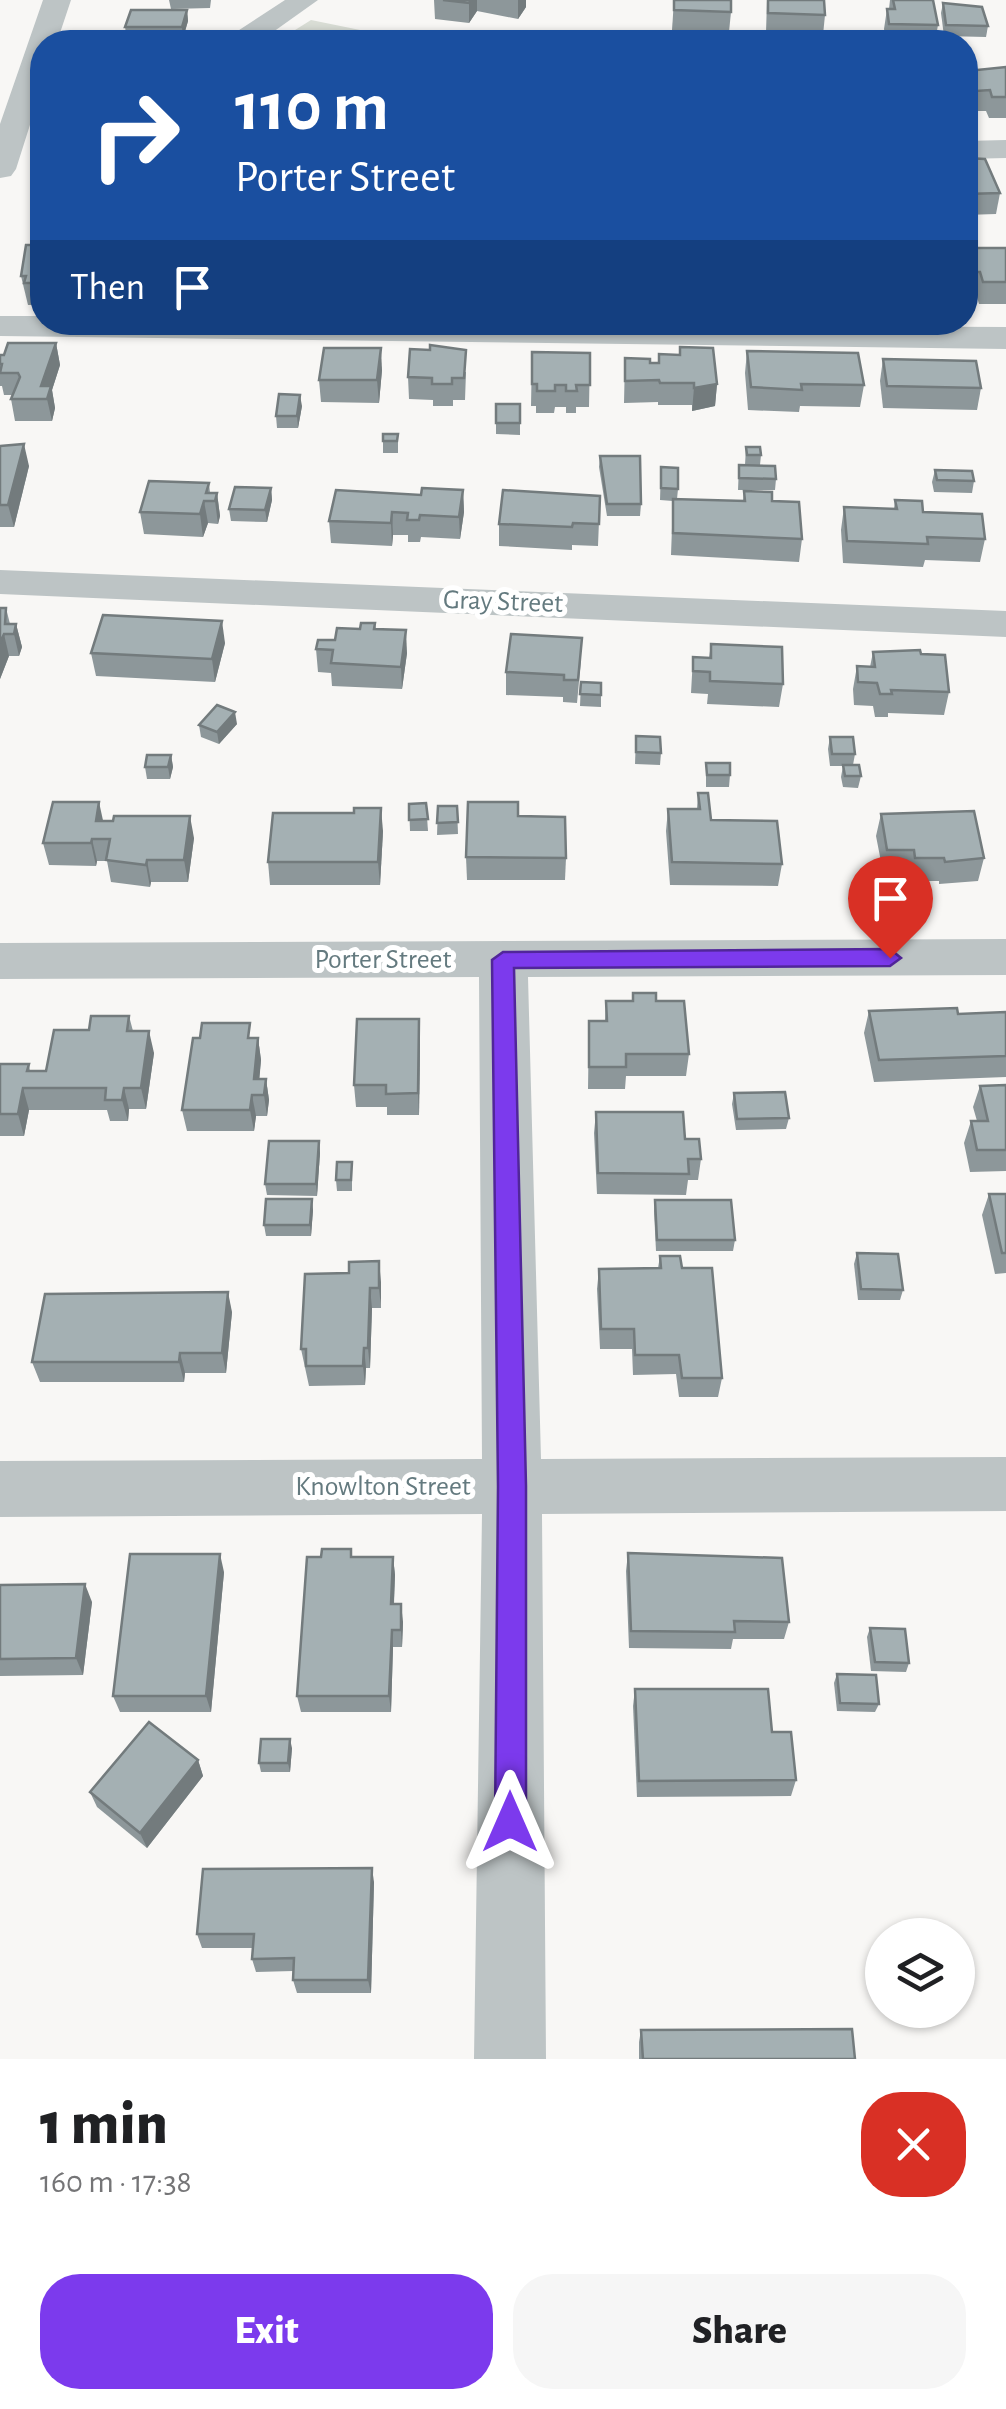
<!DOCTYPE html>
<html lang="en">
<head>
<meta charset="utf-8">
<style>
  body { margin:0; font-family:"Alegreya Sans",sans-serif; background:#f6f6f6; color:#202124; height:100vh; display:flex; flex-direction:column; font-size:38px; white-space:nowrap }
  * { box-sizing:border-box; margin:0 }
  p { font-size:32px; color:#757577 }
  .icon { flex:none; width:55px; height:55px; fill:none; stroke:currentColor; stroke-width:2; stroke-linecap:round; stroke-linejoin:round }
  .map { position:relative; height:2059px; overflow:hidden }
  .side { display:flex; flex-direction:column; background:#fff; flex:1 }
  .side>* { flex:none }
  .guide { position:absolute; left:30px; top:30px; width:948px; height:305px; border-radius:40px; box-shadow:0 2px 8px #0004; background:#1a4fa0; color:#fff; overflow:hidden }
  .controls { position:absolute; left:865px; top:1918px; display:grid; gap:20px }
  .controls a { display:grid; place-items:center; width:110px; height:110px; border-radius:50%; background:#fff; box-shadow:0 2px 8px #0004; font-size:50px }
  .pin { position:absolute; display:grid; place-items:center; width:85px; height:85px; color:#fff; margin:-102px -42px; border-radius:50% 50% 50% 0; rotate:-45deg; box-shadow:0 0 10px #0007 }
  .pin .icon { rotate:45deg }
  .me { position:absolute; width:110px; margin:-55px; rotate:0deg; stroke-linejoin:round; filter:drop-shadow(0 0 8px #0008) }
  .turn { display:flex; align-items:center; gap:35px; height:210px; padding:0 40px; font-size:45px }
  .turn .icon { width:130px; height:130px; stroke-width:2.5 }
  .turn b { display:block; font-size:70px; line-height:85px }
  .then { display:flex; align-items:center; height:95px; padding:0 40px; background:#0003; gap:20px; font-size:38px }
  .round { display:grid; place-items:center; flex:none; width:105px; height:105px; border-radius:40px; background:#f6f6f6 }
  .summary { display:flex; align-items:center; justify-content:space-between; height:170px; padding:0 40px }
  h1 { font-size:60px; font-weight:800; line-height:75px }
  .primary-button { display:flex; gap:20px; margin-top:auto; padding:20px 40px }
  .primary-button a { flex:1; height:115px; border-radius:40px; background:#7c3aed; color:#fff; font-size:40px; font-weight:800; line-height:115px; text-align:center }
  .primary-button a+a { background:#f6f6f6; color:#202124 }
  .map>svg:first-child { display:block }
</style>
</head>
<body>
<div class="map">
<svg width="1006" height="2059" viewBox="0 0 1006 2059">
  <rect width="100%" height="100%" fill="#f8f7f5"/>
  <!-- green -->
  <polygon fill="#d9ddd5" points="311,20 419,42 276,42"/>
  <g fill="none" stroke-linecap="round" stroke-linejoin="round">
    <!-- minor -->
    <g fill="#bdc4c5" fill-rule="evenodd">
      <polygon points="43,0 71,0 57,42 42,42 42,87 16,169 11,176 0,178 0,124"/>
      <polygon points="285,0 318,0 259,42 226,42 230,36"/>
      <polygon points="1006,140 1006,158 965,159 965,141"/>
      <polygon points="0,316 42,316 42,322 1006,327 1006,349 0,336"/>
      <polygon points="0,570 1006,611 1006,637 0,594"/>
      <polygon points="1006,939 1006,975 528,977 541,1459 1006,1457 1006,1511 542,1514 546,2059 474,2059 482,1514 0,1517 0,1461 482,1459 479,977 0,979 0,943"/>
    </g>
  </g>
  <!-- wall -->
  <g fill="#8d979a">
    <polygon points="169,0 211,0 210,8 171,9"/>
    <polygon points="434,0 526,0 526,7 518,19 477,11 469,23 435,19"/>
    <polygon points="674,0 731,12 729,32 672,30"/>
    <polygon points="767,0 824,0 825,15 823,35 766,33"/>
    <polygon points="890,0 933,0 938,25 935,42 886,42 884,29 887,9 889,9"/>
    <polygon points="943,3 988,26 986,37 944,36 941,13"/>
    <polygon points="187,10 188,21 183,38 136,37 126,33 125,27"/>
    <polygon points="1006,67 1006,118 989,118 986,111 973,111 965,95 967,71"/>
    <polygon points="965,158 1000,193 996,214 965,215"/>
    <polygon points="42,191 42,237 36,237 32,215"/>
    <polygon points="42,245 42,305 28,305 21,276"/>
    <polygon points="965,248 1006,248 1006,304 979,304 976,294 965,294"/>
    <polygon points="56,343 60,365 52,390 55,408 52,421 15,421 11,399 12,395 4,395 2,386 0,386 0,355"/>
    <polygon points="747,351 864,385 860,407 800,406 799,412 748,410 745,373"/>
    <polygon points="532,352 590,353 589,407 576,407 576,413 566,413 566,407 555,407 554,413 536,413 536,406 531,406"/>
    <polygon points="625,358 650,363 717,384 715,406 692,411 692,405 658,405 658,402 624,403"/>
    <polygon points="883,359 981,388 977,410 883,408 880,381"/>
    <polygon points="382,370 379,403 321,402 319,380"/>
    <polygon points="466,372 465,400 453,400 453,406 433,406 433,400 409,399 408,377"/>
    <polygon points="496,404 520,404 520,435 496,434"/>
    <polygon points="302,406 298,428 277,428 276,416"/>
    <polygon points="398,434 398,453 383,453 383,441"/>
    <polygon points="0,446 29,466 14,527 0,527"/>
    <polygon points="746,447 761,455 760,465 776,479 775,490 738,490 739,465 745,465"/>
    <polygon points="600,456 641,504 640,516 607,516 599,467"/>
    <polygon points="661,467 678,489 677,499 743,501 744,491 772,501 802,539 799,562 671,555 673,501 660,500"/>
    <polygon points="935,470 974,481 972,493 934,492 932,482"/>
    <polygon points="209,483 210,493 217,493 220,516 218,524 208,523 203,537 144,534 140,512"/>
    <polygon points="271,488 272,500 267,522 231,521 229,509"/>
    <polygon points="463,490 464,512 460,539 421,537 420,542 408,542 408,535 393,535 392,546 331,543 329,521 421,495"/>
    <polygon points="600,496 598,546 572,545 572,550 499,546 499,524"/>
    <polygon points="895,500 985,539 980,562 925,560 923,567 843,563 841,530 844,507 894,509"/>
    <polygon points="0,608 6,608 10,624 16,624 22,647 19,656 9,656 0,679"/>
    <polygon points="375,623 376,629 407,653 402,689 332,686 331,673 318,672 316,649"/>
    <polygon points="225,643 215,682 96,676 91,653"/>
    <polygon points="711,644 783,684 779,707 707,704 708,694 691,693 693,657 709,658"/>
    <polygon points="873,652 921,654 949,692 944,715 888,713 888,717 875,717 873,706 854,705 853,689 857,666 870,667"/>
    <polygon points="581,660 577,703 563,702 563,697 506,695 506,672"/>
    <polygon points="581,682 601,683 601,707 580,706"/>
    <polygon points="237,724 219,744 201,737 199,725"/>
    <polygon points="636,736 661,753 660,765 635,764"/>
    <polygon points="830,737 855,754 853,765 861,776 858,788 843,787 841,777 843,766 830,766 828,749"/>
    <polygon points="171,755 173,767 170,779 147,779 145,767"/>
    <polygon points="706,763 730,775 729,787 706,787"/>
    <polygon points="698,793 711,820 782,864 778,886 670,885 666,831 668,809 697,809"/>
    <polygon points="426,803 428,831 410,831 409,804"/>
    <polygon points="438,806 457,806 458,834 437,835"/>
    <polygon points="881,814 984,858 978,881 939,884 939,881 910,881 908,872 883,872 876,836"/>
    <polygon points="518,816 566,858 565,880 467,880 466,857"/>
    <polygon points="103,821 194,838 188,882 151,882 150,887 111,882 107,861 97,861 96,866 49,865 43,843"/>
    <polygon points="383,831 380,885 270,885 268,862"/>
    <polygon points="633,993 656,1001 689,1054 686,1076 626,1076 625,1089 588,1089 589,1021 605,1021 606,1001 632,1001"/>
    <polygon points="869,1011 958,1014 1006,1012 1006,1077 874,1082 864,1033"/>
    <polygon points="129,1016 133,1031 154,1053 146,1109 129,1109 128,1121 110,1121 107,1110 29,1110 24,1136 0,1136 0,1064 29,1064 30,1071 46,1071 89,1030"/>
    <polygon points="252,1038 258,1038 261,1060 259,1079 266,1079 269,1100 267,1116 256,1116 254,1131 187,1131 182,1110"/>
    <polygon points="420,1041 419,1115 387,1115 387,1107 356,1107 354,1085"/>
    <polygon points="1006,1085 1006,1171 970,1172 964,1143 971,1121 977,1121 973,1107 980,1086"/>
    <polygon points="734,1093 789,1118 786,1129 736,1130 732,1104"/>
    <polygon points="596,1112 685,1139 701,1159 698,1180 688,1180 686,1195 597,1194 594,1133"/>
    <polygon points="319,1141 320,1153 317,1196 267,1195 265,1184"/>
    <polygon points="352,1162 352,1191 337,1191 336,1180"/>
    <polygon points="989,1194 1006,1194 1006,1273 995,1274 982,1215"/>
    <polygon points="655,1200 735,1240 733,1251 656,1251 654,1211"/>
    <polygon points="313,1210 311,1236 266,1236 264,1225"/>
    <polygon points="857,1253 903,1290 900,1300 858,1300 854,1264"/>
    <polygon points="660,1256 682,1268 722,1378 718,1397 679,1397 676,1374 633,1375 632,1349 600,1349 597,1289 599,1269 658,1268"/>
    <polygon points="379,1261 381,1308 372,1308 370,1368 366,1368 365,1385 309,1386 301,1349 349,1273"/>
    <polygon points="232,1312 226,1373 185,1373 184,1382 40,1382 32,1362"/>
    <polygon points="351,1549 352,1557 393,1557 395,1575 394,1604 403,1622 402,1647 393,1647 391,1712 301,1712 297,1696 321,1557"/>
    <polygon points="628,1553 789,1622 784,1639 733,1639 731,1649 629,1648 626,1571"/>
    <polygon points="224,1572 211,1712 120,1712 113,1696"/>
    <polygon points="0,1585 92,1602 83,1675 0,1676"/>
    <polygon points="870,1628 909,1663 906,1672 871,1671 867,1637"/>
    <polygon points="837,1674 879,1704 875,1712 837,1711 834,1683"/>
    <polygon points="635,1689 772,1732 796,1780 791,1796 637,1797 633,1706"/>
    <polygon points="292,1748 290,1772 261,1772 259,1763"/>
    <polygon points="198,1760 203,1776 147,1848 97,1807 90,1792"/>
    <polygon points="374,1882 371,1993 297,1993 293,1980 293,1971 256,1972 252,1959 253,1948 202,1948 197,1934"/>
    <polygon points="641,2030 855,2059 639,2059 639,2042"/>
  </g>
  <!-- shaded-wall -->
  <g fill="#737b7d">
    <polygon points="471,0 477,0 477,11 469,23 469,3"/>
    <polygon points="518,0 526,0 526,7 518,19"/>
    <polygon points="187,10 188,21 183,38 182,27"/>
    <polygon points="56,343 60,365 52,390 55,408 52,421 47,399 41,386"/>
    <polygon points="381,348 382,370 379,403 377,380"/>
    <polygon points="717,384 715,406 692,411 694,388"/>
    <polygon points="300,395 302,406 298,428 297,416"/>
    <polygon points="24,444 29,466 14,527 8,505"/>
    <polygon points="271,488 272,500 267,522 265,510"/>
    <polygon points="463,490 464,512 460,539 459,517"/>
    <polygon points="217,493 220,516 218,524 215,501"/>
    <polygon points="204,501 208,523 203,537 200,514"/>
    <polygon points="392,512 393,535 392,546 391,523"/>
    <polygon points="222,621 225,643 215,682 212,659"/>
    <polygon points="16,624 22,647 19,656 14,634"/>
    <polygon points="406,630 407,653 402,689 401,667"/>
    <polygon points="4,634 9,656 0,679 0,643"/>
    <polygon points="235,712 237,724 219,744 217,732"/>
    <polygon points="171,755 173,767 170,779 168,767"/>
    <polygon points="99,802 104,825 96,821"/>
    <polygon points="381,808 383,831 380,885 378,862"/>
    <polygon points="190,816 194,838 188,882 184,860"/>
    <polygon points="92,839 97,861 96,866 91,843"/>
    <polygon points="147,860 151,882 150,887 146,865"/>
    <polygon points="419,1019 420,1041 419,1115 418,1093"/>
    <polygon points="149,1031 154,1053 146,1109 141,1088"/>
    <polygon points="258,1038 261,1060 258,1095 254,1079"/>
    <polygon points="266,1079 269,1100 267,1116 264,1095"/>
    <polygon points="23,1088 29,1110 24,1136 18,1114"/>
    <polygon points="124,1088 129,1109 128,1121 122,1100"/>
    <polygon points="252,1095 256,1116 254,1131 250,1110"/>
    <polygon points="319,1141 320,1153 317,1196 316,1184"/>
    <polygon points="312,1199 313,1210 311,1236 310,1225"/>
    <polygon points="379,1261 381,1282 381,1308 379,1288"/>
    <polygon points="370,1288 372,1308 370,1368 368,1348"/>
    <polygon points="228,1292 232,1312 226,1373 222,1353"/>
    <polygon points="364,1348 366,1368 365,1385 363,1366"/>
    <polygon points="180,1353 185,1373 184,1382 179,1362"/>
    <polygon points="220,1554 224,1572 211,1712 206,1696"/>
    <polygon points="393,1557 395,1575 393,1622 391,1604"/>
    <polygon points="85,1584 92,1602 83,1675 76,1658"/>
    <polygon points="401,1604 403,1622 402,1647 401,1630"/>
    <polygon points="392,1630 393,1647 391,1712 389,1696"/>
    <polygon points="290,1739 292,1748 290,1772 288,1763"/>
    <polygon points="198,1760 203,1776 147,1848 140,1833"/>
    <polygon points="372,1868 374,1882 371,1993 368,1980"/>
  </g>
  <!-- building -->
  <g fill="#a4b0b3" stroke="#737b7d" stroke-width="2.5">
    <polygon points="443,0 471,0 469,3"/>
    <polygon points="674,0 731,0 731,12 674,10"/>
    <polygon points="768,0 824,0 825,15 768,13"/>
    <polygon points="893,0 933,0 938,25 889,24 887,9 895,9"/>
    <polygon points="943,3 982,7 988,26 946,25"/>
    <polygon points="131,10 187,10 182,27 125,27"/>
    <polygon points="103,33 135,33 132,42 100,42"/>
    <polygon points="1006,67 1006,97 992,97 990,90 976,91 967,71"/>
    <polygon points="965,158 985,159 1000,193 965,194"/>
    <polygon points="39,191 42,191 42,215 32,215"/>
    <polygon points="26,245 42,245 42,283 24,283 26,276 21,276"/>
    <polygon points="965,248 1006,248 1006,282 983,282 980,272 968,272 965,261"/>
    <polygon points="8,343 56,343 41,386 51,386 47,399 11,399 20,377 18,373 0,373 2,364 0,364 0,355 4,355"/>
    <polygon points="430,345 466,350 464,378 452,378 452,384 432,384 432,378 408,377 410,349 430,350"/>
    <polygon points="680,347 713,348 717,384 694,388 694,383 660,383 659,380 625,381 625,358 650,359 650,363 659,363 659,354 680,355"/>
    <polygon points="324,348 381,348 377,380 319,380"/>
    <polygon points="747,351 858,353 864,385 801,384 802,390 751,387"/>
    <polygon points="532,352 590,353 590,385 576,385 577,391 566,391 566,385 555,385 555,391 537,391 537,384 532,384"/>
    <polygon points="883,359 976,361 981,388 887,386"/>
    <polygon points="279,394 300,395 297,416 276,416"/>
    <rect x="496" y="404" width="24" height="19"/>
    <polygon points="383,434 398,434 397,441 383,441"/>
    <polygon points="24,444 8,505 0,505 0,446"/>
    <polygon points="746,447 760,447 761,455 747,455"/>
    <polygon points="600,456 640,456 641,504 607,504"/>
    <polygon points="739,465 775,466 776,479 739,478"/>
    <polygon points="661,467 678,468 678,489 661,488"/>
    <polygon points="935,470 972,471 974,481 937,480"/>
    <polygon points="149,481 209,483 206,493 217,493 215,501 204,501 200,514 140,512"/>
    <polygon points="235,487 271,488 265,510 229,509"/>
    <polygon points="422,488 463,490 459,517 420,515 419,520 407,520 408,513 392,512 391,523 329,521 336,490 421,495"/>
    <polygon points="503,490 600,496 599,524 573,523 572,527 499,524"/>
    <polygon points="744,491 772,492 772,501 799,502 802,539 673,533 673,499 745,501"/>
    <polygon points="895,500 922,501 923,512 982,514 985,539 927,537 928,544 847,541 844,507 897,509"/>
    <polygon points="0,608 6,608 5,624 16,624 14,634 4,634 0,643"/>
    <polygon points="103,615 222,621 212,659 91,653"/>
    <polygon points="361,623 375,623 374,629 406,630 401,667 331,663 333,650 316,649 318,640 335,640 337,628 360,629"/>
    <polygon points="511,634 582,638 578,680 564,680 564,675 506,672"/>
    <polygon points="711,644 782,647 783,684 710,681 710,672 693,671 693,657 711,658"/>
    <polygon points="920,650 921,654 945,655 949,692 891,690 892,694 880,694 877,683 858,682 857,666 875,667 873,652"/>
    <polygon points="581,682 601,683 601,695 580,694"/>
    <polygon points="217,705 235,712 217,732 199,725"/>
    <polygon points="636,736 660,737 661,753 636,752"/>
    <polygon points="830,737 853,737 855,754 832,754"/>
    <polygon points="147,755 171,755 168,767 145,767"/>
    <polygon points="706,763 730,763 730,775 707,775"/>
    <polygon points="843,765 859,765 861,776 845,776"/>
    <polygon points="698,793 708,793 711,820 777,821 782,864 672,862 668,809 700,809"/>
    <polygon points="53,802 99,802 96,821 113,821 114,816 190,816 184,860 147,860 146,865 106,860 110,839 92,839 91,843 43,843"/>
    <polygon points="468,802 518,802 518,816 565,817 566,858 466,857"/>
    <polygon points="426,803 428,819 409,820 409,804"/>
    <polygon points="438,806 457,806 458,822 437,823"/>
    <polygon points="354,808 381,808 378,862 268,862 273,813 354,813"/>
    <polygon points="974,811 984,858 945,862 944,858 915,858 914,850 887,850 881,814"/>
    <polygon points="633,993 656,993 656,1001 684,1001 689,1054 626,1054 626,1067 589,1067 589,1021 607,1021 606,1001 633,1001"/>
    <polygon points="957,1008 958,1014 1006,1012 1006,1056 879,1060 869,1011"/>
    <polygon points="91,1016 129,1016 127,1031 149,1031 141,1088 124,1088 122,1100 105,1100 106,1088 23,1088 18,1114 0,1114 0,1064 29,1064 27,1071 46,1071 54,1030 89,1030"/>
    <polygon points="357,1019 419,1019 418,1093 386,1094 386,1085 354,1085"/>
    <polygon points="202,1023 250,1023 248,1038 258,1038 254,1079 266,1079 264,1095 252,1095 250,1110 182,1110 193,1038 200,1038"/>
    <polygon points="1006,1085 1006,1150 977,1150 971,1121 988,1121 980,1086"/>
    <polygon points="785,1092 789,1118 737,1119 734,1093"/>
    <polygon points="596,1112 683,1112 685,1139 699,1139 701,1159 688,1159 689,1174 598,1173"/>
    <polygon points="269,1141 319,1141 316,1184 265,1184"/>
    <polygon points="337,1162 352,1162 351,1180 336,1180"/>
    <polygon points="989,1194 1006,1194 1006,1253 1002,1253"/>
    <polygon points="266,1199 312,1199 310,1225 264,1225"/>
    <polygon points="655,1200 731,1200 735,1240 657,1240"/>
    <polygon points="857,1253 898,1254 903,1290 861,1289"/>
    <polygon points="660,1256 680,1256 682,1268 712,1268 722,1378 682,1378 679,1355 635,1355 634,1329 601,1329 599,1269 661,1268"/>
    <polygon points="379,1261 379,1288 370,1288 368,1348 364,1348 363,1366 306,1366 306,1349 301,1349 305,1274 349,1273 349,1262"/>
    <polygon points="228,1292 222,1353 180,1353 179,1362 32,1362 45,1294"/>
    <polygon points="322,1549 351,1549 351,1557 393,1557 391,1604 401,1604 401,1630 392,1630 389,1696 297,1696 307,1557 321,1557"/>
    <polygon points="628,1553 782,1558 789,1622 734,1621 735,1632 631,1631"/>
    <polygon points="130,1554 220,1554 206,1696 113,1696"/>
    <polygon points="85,1584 76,1658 0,1659 0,1585"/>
    <polygon points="870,1628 905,1629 909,1663 875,1662"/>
    <polygon points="837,1674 876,1675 879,1704 840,1703"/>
    <polygon points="635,1689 768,1689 772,1732 791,1732 796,1780 639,1781"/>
    <polygon points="149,1722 198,1760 140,1833 90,1792"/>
    <polygon points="261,1739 290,1739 288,1763 259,1763"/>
    <polygon points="372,1868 368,1980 293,1980 294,1958 252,1959 254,1934 197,1934 203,1869"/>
    <polygon points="852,2029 855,2059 643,2059 641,2030"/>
  </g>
  <!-- route -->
  <polygon fill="#7c3aed" stroke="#51269a" stroke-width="2.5" points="890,949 901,958 890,966 514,968 526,1486 526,1822 521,1833 510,1838 500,1833 495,1822 498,1486 492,960 503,952"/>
  <g text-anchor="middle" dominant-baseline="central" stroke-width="10" stroke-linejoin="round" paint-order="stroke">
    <!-- street labels -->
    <g font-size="28" fill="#647a7f" stroke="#fff">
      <text transform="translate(503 602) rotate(2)">Gray Street</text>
      <text x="383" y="960">Porter Street</text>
      <text x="383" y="1487">Knowlton Street</text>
    </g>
  </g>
</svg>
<div class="controls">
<a><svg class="icon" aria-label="layers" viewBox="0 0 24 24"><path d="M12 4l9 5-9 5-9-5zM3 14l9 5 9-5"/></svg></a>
</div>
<div class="pin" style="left:890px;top:958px;background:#d93025"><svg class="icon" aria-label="arrive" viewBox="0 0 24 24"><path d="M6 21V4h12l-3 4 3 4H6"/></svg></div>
<svg class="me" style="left:510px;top:1822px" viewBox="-20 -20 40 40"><path d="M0-17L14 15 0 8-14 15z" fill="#7c3aed" stroke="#fff" stroke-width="4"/></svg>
<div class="guide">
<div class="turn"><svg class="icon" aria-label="right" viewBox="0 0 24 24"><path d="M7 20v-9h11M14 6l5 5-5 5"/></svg><div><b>110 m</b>Porter Street</div></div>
<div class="then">Then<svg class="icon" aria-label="arrive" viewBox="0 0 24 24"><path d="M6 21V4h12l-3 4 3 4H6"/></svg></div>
</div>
</div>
<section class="side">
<div class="summary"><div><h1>1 min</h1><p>160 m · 17:38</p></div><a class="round" style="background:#d93025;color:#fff"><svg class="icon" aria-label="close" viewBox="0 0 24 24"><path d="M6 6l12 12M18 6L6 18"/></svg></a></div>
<div class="primary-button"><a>Exit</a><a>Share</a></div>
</section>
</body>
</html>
